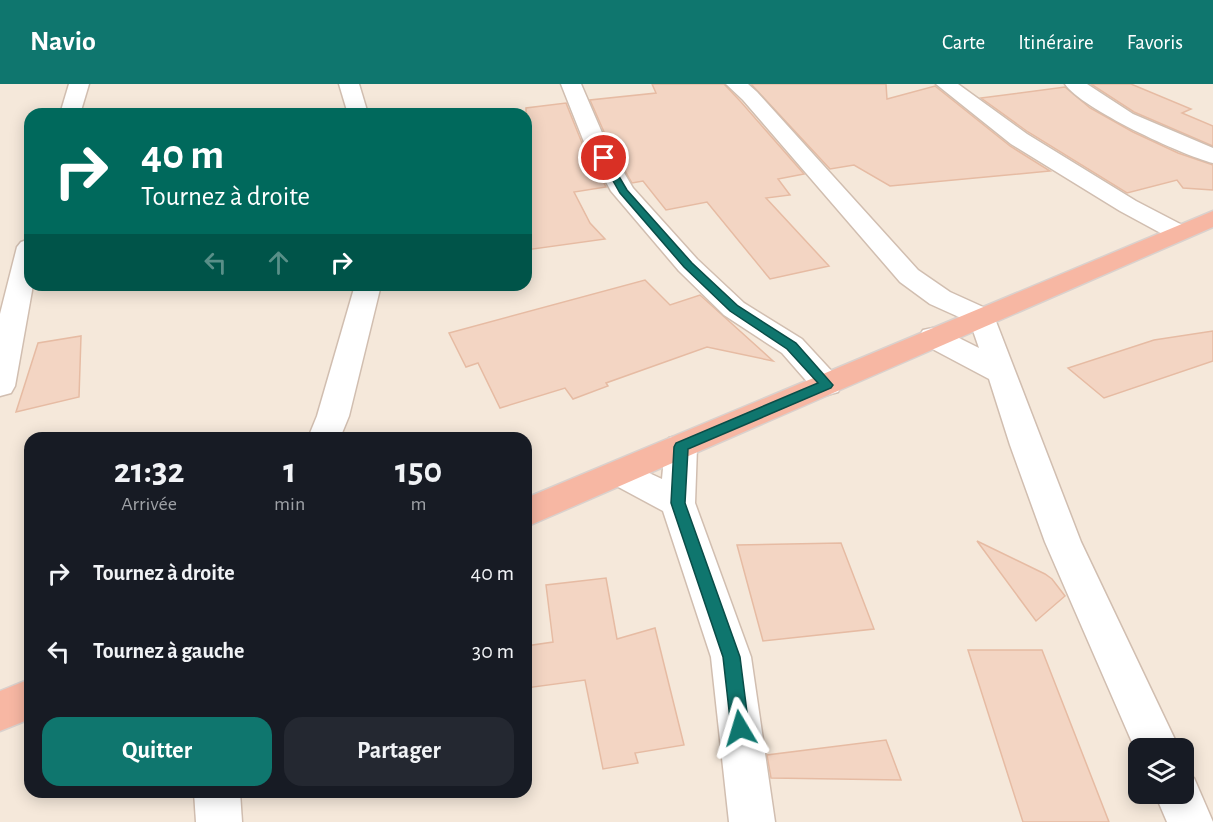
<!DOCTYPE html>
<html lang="fr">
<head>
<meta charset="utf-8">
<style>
  body { margin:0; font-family:"Alegreya Sans",sans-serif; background:#242831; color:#f1f3f6; height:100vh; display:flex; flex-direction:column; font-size:22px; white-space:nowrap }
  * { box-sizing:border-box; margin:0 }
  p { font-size:20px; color:#9ea1a6 }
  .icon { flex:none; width:33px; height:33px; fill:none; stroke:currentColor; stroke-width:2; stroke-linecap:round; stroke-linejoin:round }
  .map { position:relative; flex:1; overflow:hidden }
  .details { position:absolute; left:24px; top:348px; width:508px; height:366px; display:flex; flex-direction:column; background:#171b24; border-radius:18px; box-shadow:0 3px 15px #0003 }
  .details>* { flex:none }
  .top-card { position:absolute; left:24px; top:24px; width:508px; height:183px; border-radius:18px; box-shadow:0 3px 15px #0003; background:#00695c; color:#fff; overflow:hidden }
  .fabs { position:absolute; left:1128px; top:654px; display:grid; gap:12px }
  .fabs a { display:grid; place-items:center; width:66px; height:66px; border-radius:12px; background:#171b24; box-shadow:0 3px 15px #0003; font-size:30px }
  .pin { position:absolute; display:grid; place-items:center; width:51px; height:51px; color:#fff; margin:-26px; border:3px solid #fff; border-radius:50%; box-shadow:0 2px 6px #0007 }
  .me { position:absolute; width:66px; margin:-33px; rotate:353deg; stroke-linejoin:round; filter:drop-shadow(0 0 4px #0008) }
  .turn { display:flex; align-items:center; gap:21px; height:126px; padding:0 18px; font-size:27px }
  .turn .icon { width:78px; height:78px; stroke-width:2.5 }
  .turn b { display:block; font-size:42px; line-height:51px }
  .lanes { display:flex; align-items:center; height:57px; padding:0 18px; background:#0003; justify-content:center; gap:30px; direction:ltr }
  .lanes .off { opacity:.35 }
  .eta { display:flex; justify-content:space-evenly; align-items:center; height:102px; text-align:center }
  .eta b { font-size:36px; font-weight:700; line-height:42px }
  .primary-button { display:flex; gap:12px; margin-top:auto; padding:12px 18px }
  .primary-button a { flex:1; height:69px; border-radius:18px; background:#0f766e; color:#fff; font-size:24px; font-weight:700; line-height:69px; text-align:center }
  .primary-button a+a { background:#242831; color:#f1f3f6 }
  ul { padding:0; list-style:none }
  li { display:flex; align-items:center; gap:18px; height:78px; padding:0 18px }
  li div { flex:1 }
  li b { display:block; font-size:22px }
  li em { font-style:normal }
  header { display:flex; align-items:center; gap:36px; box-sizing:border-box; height:84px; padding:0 30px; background:#0f766e; color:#fff }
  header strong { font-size:28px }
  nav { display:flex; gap:33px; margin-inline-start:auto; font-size:21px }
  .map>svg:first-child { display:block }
</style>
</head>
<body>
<header>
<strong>Navio</strong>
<nav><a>Carte</a><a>Itinéraire</a><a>Favoris</a></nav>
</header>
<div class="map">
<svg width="1213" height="738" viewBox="0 0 1213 738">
  <rect width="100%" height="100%" fill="#fdf6ec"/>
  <!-- residential -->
  <path fill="#f5e8da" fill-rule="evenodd" d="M 0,0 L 1213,0 L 1213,738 L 0,738 ZM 30,30 L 526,30 L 526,201 L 30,201 ZM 30,354 L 526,354 L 526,708 L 30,708 ZM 1138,664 L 1184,664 L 1184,710 L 1138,710 Z"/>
  <!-- building -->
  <g fill="#f3d5c3" stroke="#e6bba3" stroke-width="1.5">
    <polygon points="652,0 724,0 741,18 804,90 778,95 790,111 766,114 829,182 770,195 707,118 666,126 643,97 632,99 608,57 590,16 656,9"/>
    <polygon points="751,0 886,0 887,15 935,2 1010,62 1050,87 890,102 854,81 830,85"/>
    <polygon points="1091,0 1131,0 1191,25 1182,29 1213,42 1213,62 1134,28"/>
    <polygon points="1065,3 1090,24 1133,48 1178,69 1213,81 1213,106 1183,104 1177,96 1127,109 1028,48 981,14"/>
    <polygon points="566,19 582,59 606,103 574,108 590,139 605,155 526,166 526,24"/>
    <polygon points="645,196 670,221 700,211 773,277 707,263 606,299 608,302 573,315 565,304 500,324 478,279 466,283 449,249"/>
    <polygon points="1213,247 1213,277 1104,314 1068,284 1154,256"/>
    <polygon points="81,252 79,313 16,328 38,259"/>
    <polygon points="977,457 1045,490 1052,495 1065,512 1036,537"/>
    <polygon points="841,459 874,545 763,557 737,461"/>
    <polygon points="606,494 617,555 655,544 684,661 635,669 638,679 603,685 585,596 526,604 526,562 553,558 546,501"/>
    <polygon points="968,566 1042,566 1109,738 1023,738"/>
    <polygon points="886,656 901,696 771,694 767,671"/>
  </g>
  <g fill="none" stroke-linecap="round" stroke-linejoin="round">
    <defs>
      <g id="minor">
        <polygon points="69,0 89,0 80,30 60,30"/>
        <polygon points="339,0 359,0 368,30 348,30"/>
        <polygon points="561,0 581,0 606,58 633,104 697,175 744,219 802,255 838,294 842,301 838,308 827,311 816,308 782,269 724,231 679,187 611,107 584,58"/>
        <polygon points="726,0 748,0 757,8 918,186 950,208 992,227 1081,458 1179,664 1138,664 1138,672 1045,458 1010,361 989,295 923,260 919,253 923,246 933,244 943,246 979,264 970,238 930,220 900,198 743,16"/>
        <polygon points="936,0 958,0 1027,50 1136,117 1186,143 1189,148 1186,153 1177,155 1168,153 1120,127 1011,60"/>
        <path d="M 1065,0 L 1087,0 L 1133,30 L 1213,64 L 1213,79 C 1182,71 1082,25 1065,0 Z"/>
        <polygon points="30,155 30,201 33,201 15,302 11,309 0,312 0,230 17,163 21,158"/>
        <polygon points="355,201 381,201 349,332 340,354 308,354 317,332"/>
        <polygon points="681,351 693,354 697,363 695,419 751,573 775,738 729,738 711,573 663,427 609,398 604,389 609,380 621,376 662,395 665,363 669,354"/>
        <polygon points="1184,689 1194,694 1213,738 1167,738 1155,710 1184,710"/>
        <polygon points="194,708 240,708 242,738 196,738"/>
      </g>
      <g id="highway">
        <polygon points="1213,127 1213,143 526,443 526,414"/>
        <polygon points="30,595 30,635 0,647 0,607"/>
      </g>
    </defs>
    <!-- minor casing -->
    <use href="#minor" stroke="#d1beb0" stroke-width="3"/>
    <!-- highway casing -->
    <use href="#highway" stroke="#dad1cd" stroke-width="3"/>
    <!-- minor -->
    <use href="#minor" fill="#fff" fill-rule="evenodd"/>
    <!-- highway -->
    <use href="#highway" fill="#f7b7a3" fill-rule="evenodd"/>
  </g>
  <!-- route -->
  <polygon fill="#0f766e" stroke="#0a4d48" stroke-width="1.5" points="601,72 607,72 627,106 692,179 738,222 796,259 833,301 831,304 688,365 685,419 740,573 749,644 746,650 740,652 734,650 731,644 723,573 671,419 674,363 676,359 818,299 787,265 730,227 684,183 620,109 600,74"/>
</svg>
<div class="fabs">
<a><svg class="icon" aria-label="layers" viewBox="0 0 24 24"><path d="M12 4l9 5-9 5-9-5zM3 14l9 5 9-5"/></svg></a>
</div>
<div class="pin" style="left:604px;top:74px;background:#d93025"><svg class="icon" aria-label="arrive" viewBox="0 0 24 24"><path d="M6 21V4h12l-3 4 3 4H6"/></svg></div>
<svg class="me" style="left:740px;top:644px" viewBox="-20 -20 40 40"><path d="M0-17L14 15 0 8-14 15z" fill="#0f766e" stroke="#fff" stroke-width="4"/></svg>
<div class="top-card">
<div class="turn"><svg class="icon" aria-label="right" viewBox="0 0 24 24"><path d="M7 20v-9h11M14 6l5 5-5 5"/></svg><div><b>40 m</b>Tournez à droite</div></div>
<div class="lanes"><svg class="icon off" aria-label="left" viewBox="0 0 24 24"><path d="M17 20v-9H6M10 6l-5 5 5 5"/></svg><svg class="icon off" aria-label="ahead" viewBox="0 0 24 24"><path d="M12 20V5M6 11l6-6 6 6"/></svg><svg class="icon" aria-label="right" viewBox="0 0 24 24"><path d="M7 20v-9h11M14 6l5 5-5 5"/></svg></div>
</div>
<section class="details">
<div class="eta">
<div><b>21:32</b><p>Arrivée</p></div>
<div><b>1</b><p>min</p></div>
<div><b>150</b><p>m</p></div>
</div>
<ul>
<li><svg class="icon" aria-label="right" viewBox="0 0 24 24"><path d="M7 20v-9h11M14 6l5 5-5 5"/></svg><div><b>Tournez à droite</b></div><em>40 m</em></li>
<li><svg class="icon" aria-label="left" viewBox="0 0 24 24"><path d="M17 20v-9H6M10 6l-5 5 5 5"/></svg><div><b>Tournez à gauche</b></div><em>30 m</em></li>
</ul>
<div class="primary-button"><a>Quitter</a><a>Partager</a></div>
</section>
</div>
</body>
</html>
